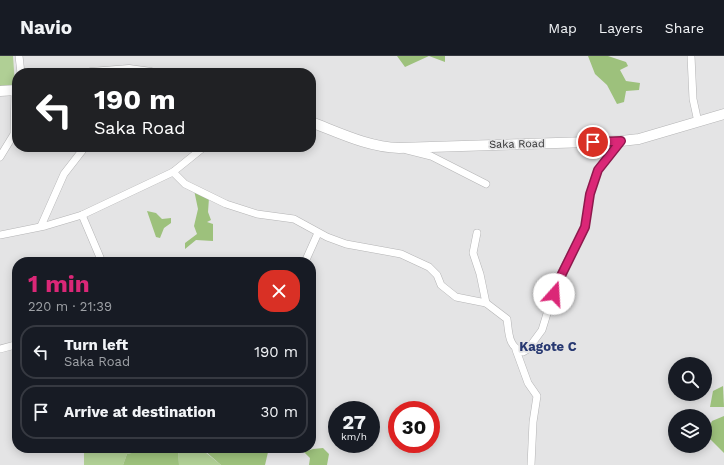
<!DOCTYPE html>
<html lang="en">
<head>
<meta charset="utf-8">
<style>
  body { margin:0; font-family:"Work Sans",sans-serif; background:#20242c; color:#f1f3f6; height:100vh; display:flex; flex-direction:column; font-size:15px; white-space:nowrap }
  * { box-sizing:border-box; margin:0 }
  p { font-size:13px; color:#9ea1a6 }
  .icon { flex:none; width:22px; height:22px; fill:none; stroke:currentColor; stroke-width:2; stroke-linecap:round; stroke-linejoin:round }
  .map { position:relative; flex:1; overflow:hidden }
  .panel { position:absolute; left:12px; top:201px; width:304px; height:196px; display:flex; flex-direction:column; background:#171b24; border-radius:16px; box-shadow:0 2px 10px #0003 }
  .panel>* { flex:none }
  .hud { position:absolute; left:12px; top:12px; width:304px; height:84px; border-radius:16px; box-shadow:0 2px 10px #0003; background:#202124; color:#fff; overflow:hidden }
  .fabs { position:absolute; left:668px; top:301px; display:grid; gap:8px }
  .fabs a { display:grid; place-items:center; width:44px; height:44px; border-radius:50%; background:#171b24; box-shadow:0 2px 10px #0003; font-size:20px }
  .speed { position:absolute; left:328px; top:345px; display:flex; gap:8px; font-size:20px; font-weight:700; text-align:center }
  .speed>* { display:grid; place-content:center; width:52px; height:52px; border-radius:50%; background:#171b24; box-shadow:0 2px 10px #0003; line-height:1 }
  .speed small { font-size:10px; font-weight:400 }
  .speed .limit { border:6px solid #d22; background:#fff; color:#111 }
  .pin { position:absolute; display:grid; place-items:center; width:34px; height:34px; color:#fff; margin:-17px; border:2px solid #fff; border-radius:50%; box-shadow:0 1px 4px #0007 }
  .me { position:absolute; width:44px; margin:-22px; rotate:19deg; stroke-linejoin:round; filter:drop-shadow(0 0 3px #0008) }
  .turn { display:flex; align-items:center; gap:14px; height:84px; padding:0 16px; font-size:18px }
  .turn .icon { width:52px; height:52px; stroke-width:2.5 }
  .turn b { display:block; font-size:28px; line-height:34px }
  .round { display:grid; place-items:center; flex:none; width:42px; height:42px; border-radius:16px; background:#20242c }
  .summary { display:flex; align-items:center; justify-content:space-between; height:68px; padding:0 16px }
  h1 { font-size:24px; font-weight:700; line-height:30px; color:#db2777 }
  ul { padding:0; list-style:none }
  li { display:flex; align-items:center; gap:12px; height:54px; margin:0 8px 6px; padding:0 8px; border:2px solid #363941; border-radius:16px }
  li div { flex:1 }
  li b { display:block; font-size:15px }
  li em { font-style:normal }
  header { display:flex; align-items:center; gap:24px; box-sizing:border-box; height:56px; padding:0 20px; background:#171b24; border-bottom:1px solid #363941 }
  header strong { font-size:19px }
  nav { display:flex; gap:22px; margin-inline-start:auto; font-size:14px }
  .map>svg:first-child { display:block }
</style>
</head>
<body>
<header>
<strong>Navio</strong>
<nav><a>Map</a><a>Layers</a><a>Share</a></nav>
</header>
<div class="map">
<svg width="724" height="409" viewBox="0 0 724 409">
  <rect width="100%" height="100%" fill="#e4e4e5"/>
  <!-- green -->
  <g fill="#b0cf95">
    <polygon points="0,0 13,0 15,29 0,31"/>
    <polygon points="84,392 154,392 127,398 123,409 84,409"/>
    <polygon points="178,392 206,392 205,396 221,409 179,409"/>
  </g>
  <!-- forest -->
  <g fill="#9dc17c">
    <polygon points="397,0 445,0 445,6 429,0 405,11"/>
    <polygon points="588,0 608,0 626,6 628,10 620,14 626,25 640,27 639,34 626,35 624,46 617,48 607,29 595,18"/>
    <polygon points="194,134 209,142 208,156 211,164 207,166 213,168 213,185 196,184 185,193 185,187 197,178 194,170 198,153"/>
    <polygon points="147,155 156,157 162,163 171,162 171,167 164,172 160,182 156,181"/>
    <polygon points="723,330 724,351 710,351 713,335"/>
    <polygon points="724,360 724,397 706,379 712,365"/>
    <polygon points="154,392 178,392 179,409 123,409 127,398"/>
    <polygon points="206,392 269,392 265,409 221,409 205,395"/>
    <polygon points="323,392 329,398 327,409 309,409 310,402 304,396 313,393"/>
  </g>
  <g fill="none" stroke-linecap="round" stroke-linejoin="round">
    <defs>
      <g id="minor">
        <polyline points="19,0 21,17"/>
        <polyline points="691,0 693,43 698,66"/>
        <polyline points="407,94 431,100 486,128"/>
        <polyline points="0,101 14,78 15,34"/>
        <polyline points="173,116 185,128 226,148 257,158 294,163 327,181 346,188 401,198 429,211 437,219 441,229 456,241 486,247"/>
        <polyline points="82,159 102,206"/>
        <polyline points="41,170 64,118 85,91"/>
        <path d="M 477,177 L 473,197 L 480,218 L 486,247 L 507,263 C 509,277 508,291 523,296 L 528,293 L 542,274 L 557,225 L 585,171 L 590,138 L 598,114 L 621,85"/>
        <polyline points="0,179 45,170 82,159 173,116 204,91"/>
        <polyline points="305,206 318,177"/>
        <polyline points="0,293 15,289"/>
        <polyline points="516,294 528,327 537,340 533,366 531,409"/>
      </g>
      <g id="secondary">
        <polyline points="91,17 129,14 151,17"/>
        <polyline points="0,35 17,34"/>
        <path d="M 311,66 C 340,77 368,91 399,92 L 621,85 L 639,83 L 724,58"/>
      </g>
    </defs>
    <!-- minor casing -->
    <use href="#minor" stroke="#b4b4b5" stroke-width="8"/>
    <!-- secondary casing -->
    <use href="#secondary" stroke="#b4b4b5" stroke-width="11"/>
    <!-- minor -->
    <use href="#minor" stroke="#fff" stroke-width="7"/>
    <!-- secondary -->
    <use href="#secondary" stroke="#fff" stroke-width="10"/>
  </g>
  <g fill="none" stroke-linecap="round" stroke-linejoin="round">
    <defs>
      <polyline id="route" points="554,238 558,226 585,171 590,138 598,114 621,85 593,86"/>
    </defs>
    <!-- route casing -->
    <use href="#route" stroke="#8e194d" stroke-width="10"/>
    <!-- route -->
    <use href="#route" stroke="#db2777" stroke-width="7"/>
  </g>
  <g text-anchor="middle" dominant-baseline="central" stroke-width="3.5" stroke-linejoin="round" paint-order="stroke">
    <!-- street labels -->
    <g font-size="11" fill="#323233" stroke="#e4e4e5">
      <text transform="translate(517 88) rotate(-1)">Saka Road</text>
    </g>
    <!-- quarter labels -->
    <g font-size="13" font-weight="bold" fill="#273871" stroke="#e4e4e5">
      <text x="548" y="290">Kagote C</text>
    </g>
  </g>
</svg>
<div class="fabs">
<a><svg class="icon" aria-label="search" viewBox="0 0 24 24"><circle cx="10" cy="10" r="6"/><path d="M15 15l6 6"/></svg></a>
<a><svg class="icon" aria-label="layers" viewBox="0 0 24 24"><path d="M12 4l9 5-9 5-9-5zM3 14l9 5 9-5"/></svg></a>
</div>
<div class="speed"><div>27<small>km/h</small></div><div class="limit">30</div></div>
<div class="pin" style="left:593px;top:86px;background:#d93025"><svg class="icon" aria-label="arrive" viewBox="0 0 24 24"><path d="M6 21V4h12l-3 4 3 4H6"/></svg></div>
<svg class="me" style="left:554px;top:238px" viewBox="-20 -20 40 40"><circle r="19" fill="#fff"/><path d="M0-13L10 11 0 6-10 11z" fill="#db2777"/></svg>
<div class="hud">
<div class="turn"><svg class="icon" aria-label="left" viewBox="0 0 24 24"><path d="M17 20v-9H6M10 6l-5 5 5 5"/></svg><div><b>190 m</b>Saka Road</div></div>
</div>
<section class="panel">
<div class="summary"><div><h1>1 min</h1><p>220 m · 21:39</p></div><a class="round" style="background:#d93025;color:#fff"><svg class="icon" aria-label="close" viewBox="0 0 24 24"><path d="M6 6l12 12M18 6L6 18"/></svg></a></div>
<ul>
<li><svg class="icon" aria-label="left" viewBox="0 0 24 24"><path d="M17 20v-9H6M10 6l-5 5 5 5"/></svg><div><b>Turn left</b><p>Saka Road</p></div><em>190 m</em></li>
<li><svg class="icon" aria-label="arrive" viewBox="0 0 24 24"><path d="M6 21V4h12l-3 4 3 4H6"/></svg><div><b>Arrive at destination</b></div><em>30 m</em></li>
</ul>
</section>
</div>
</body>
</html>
